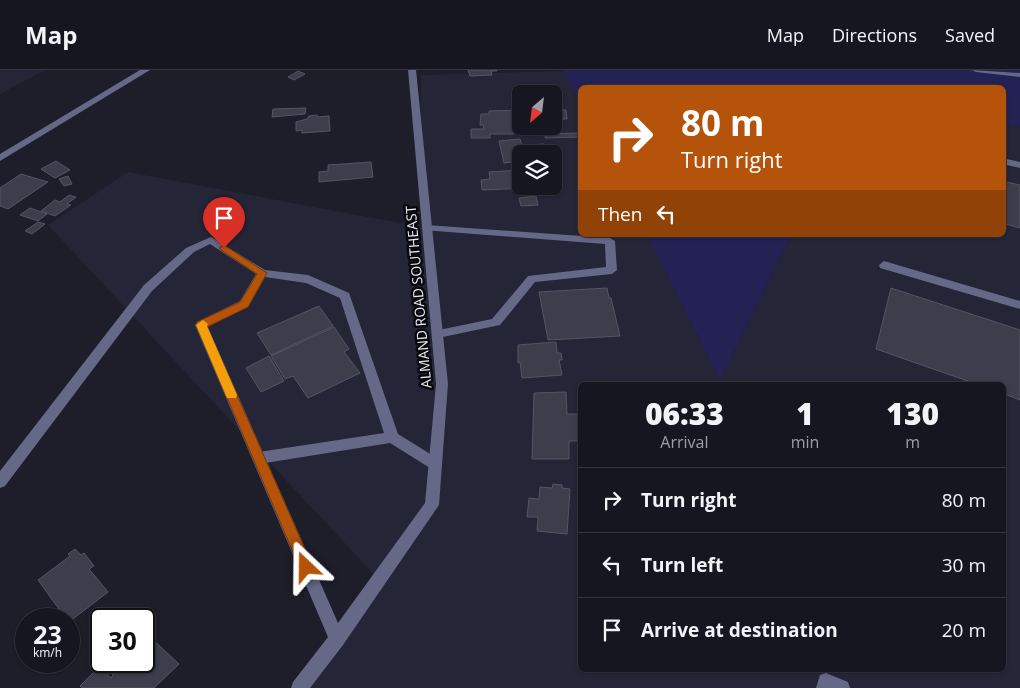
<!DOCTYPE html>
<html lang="en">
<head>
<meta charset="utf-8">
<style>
  body { margin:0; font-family:"Open Sans",sans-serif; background:#23232d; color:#f1f3f6; height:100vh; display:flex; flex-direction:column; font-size:19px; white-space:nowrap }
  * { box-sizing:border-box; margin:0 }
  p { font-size:16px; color:#9e9fa5 }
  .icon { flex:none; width:28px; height:28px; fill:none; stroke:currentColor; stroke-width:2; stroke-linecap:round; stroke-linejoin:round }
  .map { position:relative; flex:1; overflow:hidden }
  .panel { position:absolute; left:578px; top:312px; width:428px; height:290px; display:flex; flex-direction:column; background:#161620; border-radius:8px; box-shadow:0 1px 4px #0004,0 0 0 1px #35353e }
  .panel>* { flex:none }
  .top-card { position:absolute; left:578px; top:15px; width:428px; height:152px; border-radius:8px; box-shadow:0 1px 4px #0004,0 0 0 1px #35353e; background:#b45309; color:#fff; overflow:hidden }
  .needle { width:32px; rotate:208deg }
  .fabs { position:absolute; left:512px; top:15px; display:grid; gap:10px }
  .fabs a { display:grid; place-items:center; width:50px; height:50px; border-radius:8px; background:#161620; box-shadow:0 1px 4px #0004,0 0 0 1px #35353e; font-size:25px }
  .speed { position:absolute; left:15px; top:538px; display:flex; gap:10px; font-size:25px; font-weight:700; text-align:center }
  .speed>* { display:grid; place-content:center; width:65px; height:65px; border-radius:50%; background:#161620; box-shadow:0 1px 4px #0004,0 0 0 1px #35353e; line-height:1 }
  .speed small { font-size:12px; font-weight:400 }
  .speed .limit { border:2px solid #111; border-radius:8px; background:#fff; color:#111 }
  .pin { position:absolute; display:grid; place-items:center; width:42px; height:42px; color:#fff; margin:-51px -21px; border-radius:50% 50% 50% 0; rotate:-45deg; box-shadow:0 0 5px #0007 }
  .pin .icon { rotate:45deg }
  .me { position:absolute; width:55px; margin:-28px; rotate:337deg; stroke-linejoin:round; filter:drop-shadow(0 0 4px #0008) }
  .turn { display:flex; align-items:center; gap:18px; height:105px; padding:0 20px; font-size:22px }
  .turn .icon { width:65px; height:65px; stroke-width:2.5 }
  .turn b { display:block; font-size:35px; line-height:42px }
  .then { display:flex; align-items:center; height:48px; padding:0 20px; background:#0003; gap:10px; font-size:19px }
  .eta { display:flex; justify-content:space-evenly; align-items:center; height:85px; text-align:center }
  .eta b { font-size:30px; font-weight:800; line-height:35px }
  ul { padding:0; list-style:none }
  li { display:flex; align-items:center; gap:15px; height:65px; padding:0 20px; border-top:1px solid #35353e }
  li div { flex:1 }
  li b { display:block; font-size:19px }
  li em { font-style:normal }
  header { display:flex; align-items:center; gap:30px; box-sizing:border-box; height:70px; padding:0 25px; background:#161620; border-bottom:1px solid #35353e }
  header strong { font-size:24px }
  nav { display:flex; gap:28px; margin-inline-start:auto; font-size:18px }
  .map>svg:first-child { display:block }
</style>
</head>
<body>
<header>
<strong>Map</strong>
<nav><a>Map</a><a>Directions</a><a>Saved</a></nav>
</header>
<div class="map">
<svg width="1020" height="618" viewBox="0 0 1020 618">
  <rect width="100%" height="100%" fill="#1d1e2a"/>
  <!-- built -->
  <g fill="#242537" fill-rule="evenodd">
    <polygon points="0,0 45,0 0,24"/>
    <path d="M 564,1 L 580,33 L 580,165 L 647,165 L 720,310 L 791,165 L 1002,165 L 1003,36 L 1020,38 L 1020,618 L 306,618 L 381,512 L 48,155 L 128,102 L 421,157 L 421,5 ZM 521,24 L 554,24 L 554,56 L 521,56 ZM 521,84 L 554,84 L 554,116 L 521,116 ZM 580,315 L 1002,315 L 1002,600 L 580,600 Z"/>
  </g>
  <!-- green -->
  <g fill="#242254">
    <polygon points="563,0 1020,0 1020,57 1003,53 1002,18 580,18 580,33"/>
    <polygon points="647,165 791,165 720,310"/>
  </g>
  <!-- building -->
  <g fill="#3d3e4c" stroke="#545564">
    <polygon points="468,0 497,0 497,1 491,1 492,5 470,6"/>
    <polygon points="298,1 305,4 294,10 288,7"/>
    <polygon points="306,38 305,44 272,47 273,39"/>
    <polygon points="520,40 520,49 513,50 514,64 490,64 490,68 471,68 471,59 484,59 483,55 480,55 481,44 489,44 489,41"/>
    <polygon points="554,40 566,40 567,49 554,49"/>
    <polygon points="317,45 317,47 329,46 330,61 302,63 302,60 296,61 296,52 307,49 309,46"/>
    <polygon points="554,55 558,55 559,63 531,63 531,58 534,56 554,56"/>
    <polygon points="578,63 579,67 545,68 545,64"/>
    <polygon points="520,69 522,76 544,74 547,84 521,84 521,91 504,93 499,71"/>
    <polygon points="56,91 70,100 55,108 41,99"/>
    <polygon points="371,92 373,107 319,112 319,102 328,101 328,95"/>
    <polygon points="521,100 521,116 528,116 528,118 482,120 481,110 490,109 489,102"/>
    <polygon points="21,104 48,112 8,139 0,136 0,118"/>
    <polygon points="68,106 72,114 64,116 59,109"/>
    <polygon points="1002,111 1020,115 1020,158 1002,153"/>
    <polygon points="69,125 76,127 67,134 71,135 55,146 41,141 55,130 60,132"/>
    <polygon points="536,126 538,135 521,136 519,128"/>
    <polygon points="30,138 47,144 38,151 20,145"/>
    <polygon points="38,152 45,154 32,164 25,161"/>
    <polygon points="607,218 609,228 611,228 620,266 548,270 539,222"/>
    <polygon points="891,218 1020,260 1020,330 1002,323 1002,315 979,315 876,279"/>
    <polygon points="319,236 333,256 271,285 257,263"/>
    <polygon points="334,257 349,279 344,282 360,303 308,328 293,306 285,309 271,286"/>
    <polygon points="556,272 557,283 561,283 562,290 559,290 562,305 522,308 520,292 518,293 518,275"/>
    <polygon points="269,286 284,311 261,322 246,298"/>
    <polygon points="566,322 567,344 580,344 580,371 569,371 569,389 532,389 534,323"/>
    <polygon points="553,414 562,415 562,418 570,419 567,464 537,461 538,447 527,447 529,428 539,429 540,417 552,418"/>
    <polygon points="75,479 81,485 84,483 94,496 89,499 108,522 69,552 69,549 66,549 38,510 70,486 68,484"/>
    <polygon points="148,565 179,594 154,618 82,618 80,616 100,596 111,608 113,605 109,600 119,591 144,591 144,569"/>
  </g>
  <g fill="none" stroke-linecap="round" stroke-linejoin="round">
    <!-- service -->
    <g fill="#656887" fill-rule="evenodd">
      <polygon points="972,0 1020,3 1020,7 976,2"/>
      <polygon points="1002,88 1020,92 1020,98 1002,94"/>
      <polygon points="427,155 610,168 615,171 617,200 612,204 535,212 500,255 438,268 434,267 432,264 434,261 492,249 528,206 606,197 605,174 423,160 422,158 423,156"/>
      <polygon points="211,167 265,200 308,205 349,223 398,364 440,390 442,394 440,398 435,400 430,398 390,373 259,394 254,392 252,388 254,384 259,382 384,363 340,228 306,213 265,207 248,237 205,258 197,258 195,255 197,252 240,231 256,204 210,174 194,182 152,221 5,416 0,418 0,401 144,215 186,178"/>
      <polygon points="884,191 1020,231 1020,239 880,198 879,195"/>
      <polygon points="826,603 848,612 850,618 816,618 820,605"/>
    </g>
    <!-- minor -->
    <g fill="#656887" fill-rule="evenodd">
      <polygon points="140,0 150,0 0,91 0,84"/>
      <polygon points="408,0 416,0 448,314 439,435 343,575 310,618 291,618 293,612 328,567 195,255 201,251 207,255 338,553 425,433 436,314"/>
    </g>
  </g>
  <!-- route -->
  <polygon fill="#b45309" stroke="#753606" points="224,175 267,203 248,237 207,257 313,497 311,501 306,503 301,501 196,255 197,252 240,232 257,204 221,180 219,178"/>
  <!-- slow -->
  <polygon fill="#f59e0b" points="203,250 208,254 207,256 237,325 236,328 227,328 196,255"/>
  <g text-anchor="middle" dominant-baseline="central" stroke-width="5" stroke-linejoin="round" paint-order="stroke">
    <!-- street labels -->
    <g font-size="14" fill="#ebecf5" stroke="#08080d">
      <text transform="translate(418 227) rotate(-95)">ALMAND ROAD SOUTHEAST</text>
    </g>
  </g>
</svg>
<div class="fabs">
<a><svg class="needle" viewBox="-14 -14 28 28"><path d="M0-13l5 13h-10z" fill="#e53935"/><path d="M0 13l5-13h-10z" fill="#9e9fa5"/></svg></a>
<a><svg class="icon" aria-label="layers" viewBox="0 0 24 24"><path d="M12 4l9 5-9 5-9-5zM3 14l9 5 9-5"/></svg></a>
</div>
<div class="speed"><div>23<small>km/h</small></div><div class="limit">30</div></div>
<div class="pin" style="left:224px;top:178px;background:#d93025"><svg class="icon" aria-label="arrive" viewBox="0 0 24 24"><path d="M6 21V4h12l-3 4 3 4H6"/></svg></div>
<svg class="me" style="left:306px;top:497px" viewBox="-20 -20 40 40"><path d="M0-17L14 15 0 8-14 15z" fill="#b45309" stroke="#fff" stroke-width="4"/></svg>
<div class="top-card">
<div class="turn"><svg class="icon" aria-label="right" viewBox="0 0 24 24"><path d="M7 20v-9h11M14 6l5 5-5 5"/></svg><div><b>80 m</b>Turn right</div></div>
<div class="then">Then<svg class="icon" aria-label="left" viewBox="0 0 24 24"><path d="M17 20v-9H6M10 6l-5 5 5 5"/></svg></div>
</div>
<section class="panel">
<div class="eta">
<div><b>06:33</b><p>Arrival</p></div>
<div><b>1</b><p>min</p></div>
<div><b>130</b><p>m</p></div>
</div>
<ul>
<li><svg class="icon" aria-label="right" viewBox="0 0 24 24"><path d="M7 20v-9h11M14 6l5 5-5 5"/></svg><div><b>Turn right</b></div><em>80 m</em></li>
<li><svg class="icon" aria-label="left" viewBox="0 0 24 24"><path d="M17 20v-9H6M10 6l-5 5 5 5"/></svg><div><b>Turn left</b></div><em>30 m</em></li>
<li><svg class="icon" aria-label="arrive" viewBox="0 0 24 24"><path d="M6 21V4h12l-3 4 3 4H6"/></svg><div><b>Arrive at destination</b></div><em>20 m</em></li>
</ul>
</section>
</div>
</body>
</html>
